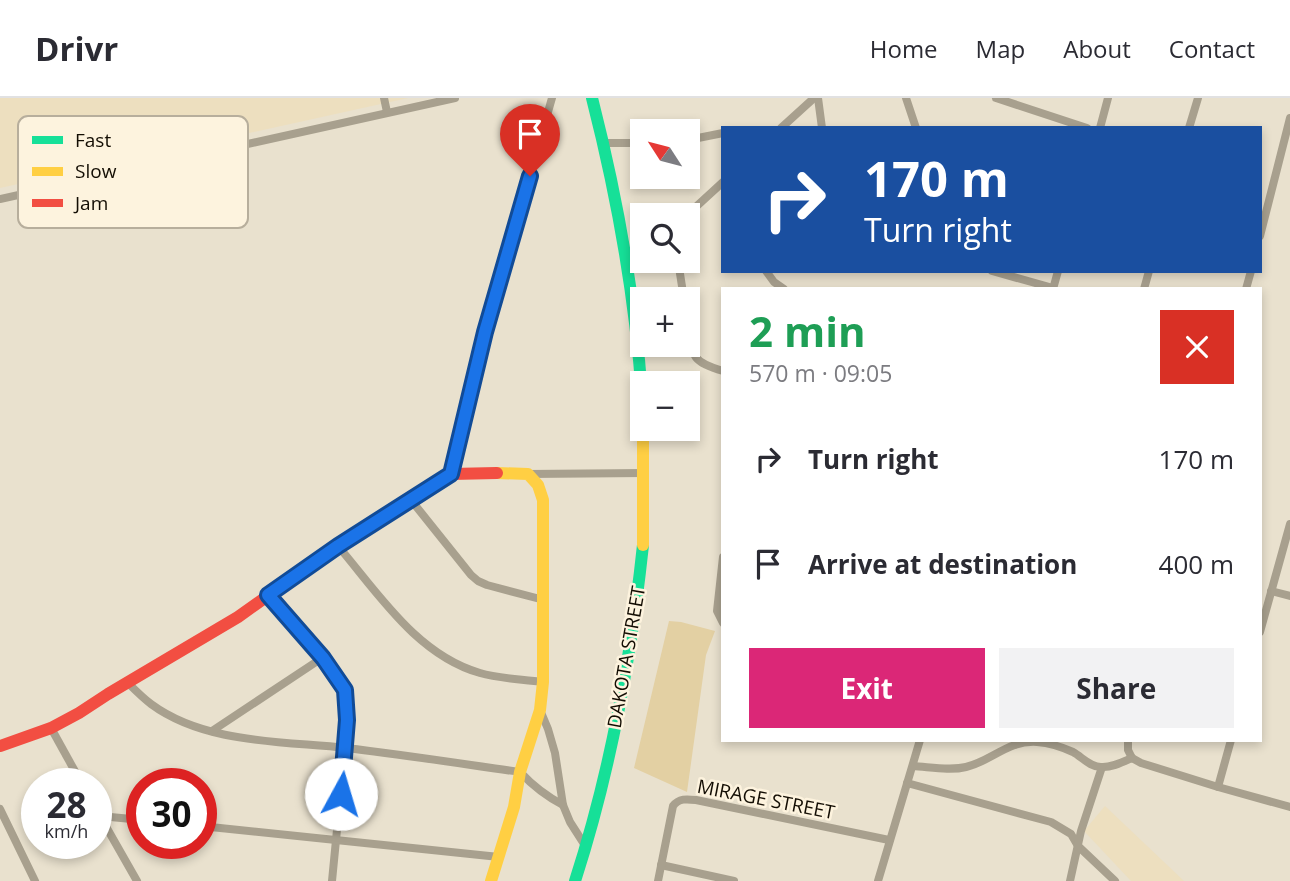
<!DOCTYPE html>
<html lang="en">
<head>
<meta charset="utf-8">
<style>
  body { margin:0; font-family:"Open Sans",sans-serif; background:#f2f2f3; color:#2b2b33; height:100vh; display:flex; flex-direction:column; font-size:26px; white-space:nowrap }
  * { box-sizing:border-box; margin:0 }
  p { font-size:23px; color:#7c7c81 }
  .icon { flex:none; width:38px; height:38px; fill:none; stroke:currentColor; stroke-width:2; stroke-linecap:round; stroke-linejoin:round }
  .map { position:relative; flex:1; overflow:hidden }
  .details { position:absolute; left:721px; top:189px; width:541px; height:455px; display:flex; flex-direction:column; background:#fff; border-radius:0px; box-shadow:0 4px 10px #0003 }
  .details>* { flex:none }
  .hud { position:absolute; left:721px; top:28px; width:541px; height:147px; border-radius:0px; box-shadow:0 4px 10px #0003; background:#1a4fa0; color:#fff; overflow:hidden }
  .needle { width:46px; rotate:306deg }
  .fabs { position:absolute; left:630px; top:21px; display:grid; gap:14px }
  .fabs a { display:grid; place-items:center; width:70px; height:70px; border-radius:0px; background:#fff; box-shadow:0 4px 10px #0003; font-size:35px }
  .speed { position:absolute; left:21px; top:670px; display:flex; gap:14px; font-size:35px; font-weight:700; text-align:center }
  .speed>* { display:grid; place-content:center; width:91px; height:91px; border-radius:50%; background:#fff; box-shadow:0 4px 10px #0003; line-height:1 }
  .speed small { font-size:18px; font-weight:400 }
  .speed .limit { border:10px solid #d22; background:#fff; color:#111 }
  .pin { position:absolute; display:grid; place-items:center; width:60px; height:60px; color:#fff; margin:-72px -30px; border-radius:50% 50% 50% 0; rotate:-45deg; box-shadow:0 0 7px #0007 }
  .pin .icon { rotate:45deg }
  .me { position:absolute; width:77px; margin:-38px; rotate:6deg; stroke-linejoin:round; filter:drop-shadow(0 0 5px #0008) }
  .turn { display:flex; align-items:center; gap:24px; height:147px; padding:0 28px; font-size:32px }
  .turn .icon { width:91px; height:91px; stroke-width:2.5 }
  .turn b { display:block; font-size:49px; line-height:60px }
  .round { display:grid; place-items:center; flex:none; width:74px; height:74px; border-radius:0px; background:#f2f2f3 }
  .summary { display:flex; align-items:center; justify-content:space-between; height:119px; padding:0 28px }
  h1 { font-size:42px; font-weight:700; line-height:52px; color:#1e9e55 }
  .action { display:flex; gap:14px; margin-top:auto; padding:14px 28px }
  .action a { flex:1; height:80px; border-radius:0px; background:#db2777; color:#fff; font-size:28px; font-weight:700; line-height:80px; text-align:center }
  .action a+a { background:#f2f2f3; color:#2b2b33 }
  ul { padding:0; list-style:none }
  li { display:flex; align-items:center; gap:21px; height:105px; padding:0 28px }
  li div { flex:1 }
  li b { display:block; font-size:26px }
  li em { font-style:normal }
  header { display:flex; align-items:center; gap:42px; box-sizing:border-box; height:98px; padding:0 35px; background:#fff; border-bottom:2px solid #e1e1e2 }
  header strong { font-size:33px }
  nav { display:flex; gap:38px; margin-inline-start:auto; font-size:24px }
  .map>svg:first-child { display:block }
</style>
</head>
<body>
<header>
<strong>Drivr</strong>
<nav><a>Home</a><a>Map</a><a>About</a><a>Contact</a></nav>
</header>
<div class="map">
<svg width="1290" height="783" viewBox="0 0 1290 783">
  <rect width="100%" height="100%" fill="#e9e1ce"/>
  <!-- built -->
  <g fill="#eddfbf">
    <polygon points="0,0 408,0 0,90"/>
    <polygon points="1105,708 1184,783 1131,783 1084,733"/>
  </g>
  <!-- green -->
  <polygon fill="#e3d0a3" points="669,523 681,524 715,533 706,557 687,694 634,670"/>
  <g fill="none" stroke-linecap="round" stroke-linejoin="round">
    <!-- street -->
    <g stroke="#a8a08e" stroke-width="8">
      <polyline points="384,0 387,14"/>
      <polyline points="818,0 822,30"/>
      <polyline points="906,0 916,30"/>
      <polyline points="996,0 1087,30"/>
      <polyline points="781,30 814,0"/>
      <polyline points="1100,30 1108,0"/>
      <polyline points="1189,30 1198,0"/>
      <polyline points="688,42 723,35"/>
      <polyline points="604,45 642,45"/>
      <polyline points="0,101 455,0"/>
      <polyline points="687,117 723,84"/>
      <polyline points="1260,138 1290,20"/>
      <polyline points="678,163 684,201"/>
      <polyline points="766,173 774,184 784,191"/>
      <polyline points="992,173 1053,190"/>
      <polyline points="1053,191 1058,173"/>
      <polyline points="1144,191 1149,173"/>
      <polyline points="1246,191 1251,173"/>
      <path d="M 688,222 C 693,255 687,263 723,273"/>
      <polyline points="451,376 485,234 552,0"/>
      <polyline points="528,376 644,375"/>
      <polyline points="411,402 471,477 478,483 487,487 544,502"/>
      <path d="M 338,448 C 378,495 417,557 480,575 C 500,581 522,581 543,584"/>
      <polyline points="723,459 717,513 723,525"/>
      <polyline points="1271,493 1290,498"/>
      <path d="M 268,497 C 287,519 342,573 347,599 L 345,650 L 332,783"/>
      <polyline points="1260,534 1290,426"/>
      <path d="M 128,585 C 135,592 143,600 151,606 C 205,646 283,643 346,650 C 405,657 463,666 520,674 C 533,688 546,698 563,707"/>
      <polyline points="540,612 548,631 555,655 563,707 570,724 586,749"/>
      <polyline points="51,630 82,686"/>
      <polyline points="212,633 322,560"/>
      <polyline points="1128,642 1128,652 1132,660"/>
      <polyline points="1132,660 1141,665 1218,689 1290,709"/>
      <path d="M 913,668 C 930,669 950,673 966,669 C 992,663 1008,642 1037,644 C 1049,645 1062,649 1073,654 C 1082,659 1090,669 1101,669 C 1111,670 1123,664 1132,660"/>
      <polyline points="907,685 1051,724 1071,736 1078,748 1115,783"/>
      <polyline points="1218,689 1231,642"/>
      <polyline points="0,711 35,783"/>
      <polyline points="96,711 137,783"/>
      <polyline points="100,718 142,722"/>
      <polyline points="201,728 499,759"/>
      <polyline points="661,767 734,783"/>
      <path d="M 658,783 L 673,708 C 679,700 687,701 696,702 L 889,742"/>
      <polyline points="878,783 920,642"/>
      <polyline points="1070,783 1081,733 1102,669"/>
    </g>
    <!-- fast -->
    <g stroke="#16e098" stroke-width="12">
      <path d="M 592,0 C 617,98 635,197 642,298"/>
      <path d="M 575,783 C 610,675 631,560 643,447"/>
    </g>
    <!-- slow -->
    <g stroke="#ffcf43" stroke-width="12">
      <polyline points="643,331 643,447"/>
      <polyline points="491,783 514,709 520,674 540,612 543,584 543,402 538,387 528,376 497,375"/>
    </g>
    <!-- jam -->
    <polyline stroke="#f24e42" stroke-width="12" points="0,648 51,630 79,615 108,596 238,519 338,448 451,376 497,375"/>
  </g>
  <g fill="none" stroke-linecap="round" stroke-linejoin="round">
    <defs>
      <polyline id="route" points="341,696 347,622 345,592 323,560 268,497 338,448 451,376 485,234 530,78"/>
    </defs>
    <!-- route casing -->
    <use href="#route" stroke="#114b97" stroke-width="18"/>
    <!-- route -->
    <use href="#route" stroke="#1a73e8" stroke-width="12"/>
  </g>
  <g text-anchor="middle" dominant-baseline="central" stroke-width="5" stroke-linejoin="round" paint-order="stroke">
    <!-- street labels -->
    <g font-size="19" fill="#130d03" stroke="#fdf3de">
      <text transform="translate(626 559) rotate(-80)">DAKOTA STREET</text>
      <text transform="translate(766 701) rotate(11)">MIRAGE STREET</text>
    </g>
  </g>
  <!-- legend -->
  <rect x="18" y="18" width="230" height="112" rx="10" fill="#fdf3de" stroke="#b7ae9c" stroke-width="2"/>
  <rect x="32" y="38" width="31" height="8" fill="#16e098"/>
  <rect x="32" y="69" width="31" height="9" fill="#ffcf43"/>
  <rect x="32" y="101" width="31" height="8" fill="#f24e42"/>
  <g font-size="19" fill="#130d03">
    <text x="75" y="49">Fast</text>
    <text x="75" y="80">Slow</text>
    <text x="75" y="112">Jam</text>
  </g>
</svg>
<div class="fabs">
<a><svg class="needle" viewBox="-14 -14 28 28"><path d="M0-13l5 13h-10z" fill="#e53935"/><path d="M0 13l5-13h-10z" fill="#7c7c81"/></svg></a>
<a><svg class="icon" aria-label="search" viewBox="0 0 24 24"><circle cx="10" cy="10" r="6"/><path d="M15 15l6 6"/></svg></a>
<a>+</a>
<a>−</a>
</div>
<div class="speed"><div>28<small>km/h</small></div><div class="limit">30</div></div>
<div class="pin" style="left:530px;top:78px;background:#d93025"><svg class="icon" aria-label="arrive" viewBox="0 0 24 24"><path d="M6 21V4h12l-3 4 3 4H6"/></svg></div>
<svg class="me" style="left:341px;top:696px" viewBox="-20 -20 40 40"><circle r="19" fill="#fff"/><path d="M0-13L10 11 0 6-10 11z" fill="#1a73e8"/></svg>
<div class="hud">
<div class="turn"><svg class="icon" aria-label="right" viewBox="0 0 24 24"><path d="M7 20v-9h11M14 6l5 5-5 5"/></svg><div><b>170 m</b>Turn right</div></div>
</div>
<section class="details">
<div class="summary"><div><h1>2 min</h1><p>570 m · 09:05</p></div><a class="round" style="background:#d93025;color:#fff"><svg class="icon" aria-label="close" viewBox="0 0 24 24"><path d="M6 6l12 12M18 6L6 18"/></svg></a></div>
<ul>
<li><svg class="icon" aria-label="right" viewBox="0 0 24 24"><path d="M7 20v-9h11M14 6l5 5-5 5"/></svg><div><b>Turn right</b></div><em>170 m</em></li>
<li><svg class="icon" aria-label="arrive" viewBox="0 0 24 24"><path d="M6 21V4h12l-3 4 3 4H6"/></svg><div><b>Arrive at destination</b></div><em>400 m</em></li>
</ul>
<div class="action"><a>Exit</a><a>Share</a></div>
</section>
</div>
</body>
</html>
